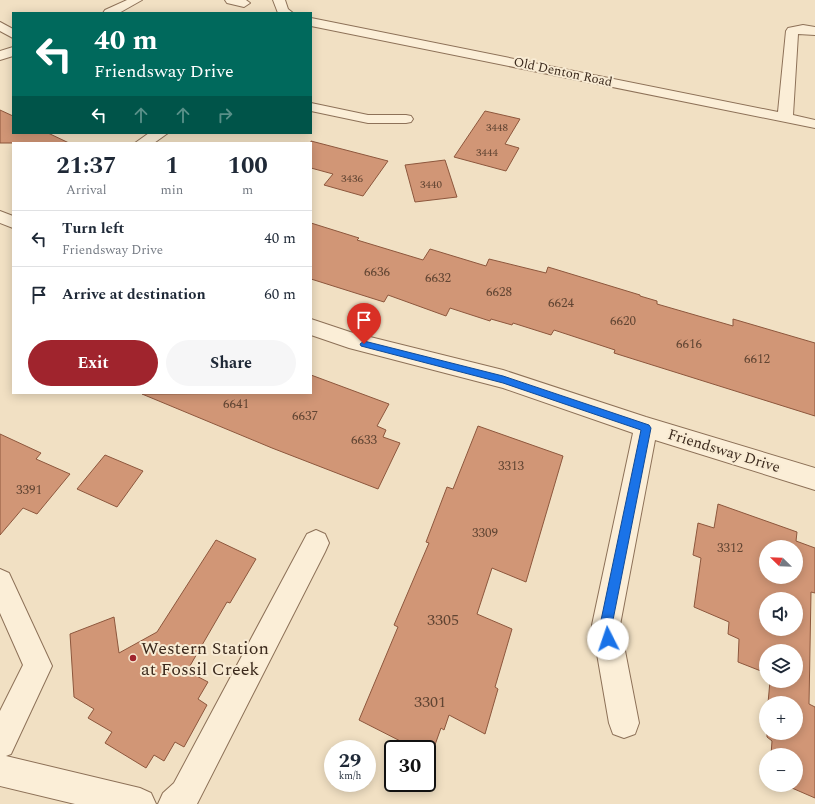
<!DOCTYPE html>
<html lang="en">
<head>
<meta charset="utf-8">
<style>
  body { margin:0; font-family:Spectral,serif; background:#f6f6f7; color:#1f2937; height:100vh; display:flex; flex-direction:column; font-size:15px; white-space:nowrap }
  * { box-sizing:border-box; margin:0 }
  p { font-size:13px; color:#747a83 }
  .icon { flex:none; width:22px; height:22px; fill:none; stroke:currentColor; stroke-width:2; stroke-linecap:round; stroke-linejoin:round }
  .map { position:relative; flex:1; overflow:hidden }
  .details { position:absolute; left:12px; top:142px; width:300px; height:252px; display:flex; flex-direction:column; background:#fff; border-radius:0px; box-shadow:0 2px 10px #0003 }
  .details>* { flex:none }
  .hud { position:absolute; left:12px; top:12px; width:300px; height:122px; border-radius:0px; box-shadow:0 2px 10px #0003; background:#00695c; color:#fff; overflow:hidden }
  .needle { width:26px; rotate:293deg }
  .buttons { position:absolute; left:759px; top:540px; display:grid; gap:8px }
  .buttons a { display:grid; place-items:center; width:44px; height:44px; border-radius:50%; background:#fff; box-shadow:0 2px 10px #0003; font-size:20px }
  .speed { position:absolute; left:324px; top:740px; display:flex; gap:8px; font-size:20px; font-weight:700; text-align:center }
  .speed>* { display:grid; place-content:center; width:52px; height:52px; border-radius:50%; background:#fff; box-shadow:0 2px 10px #0003; line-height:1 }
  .speed small { font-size:10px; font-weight:400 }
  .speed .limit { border:2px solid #111; border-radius:6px; background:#fff; color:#111 }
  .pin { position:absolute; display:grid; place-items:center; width:34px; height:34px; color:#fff; margin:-41px -17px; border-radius:50% 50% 50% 0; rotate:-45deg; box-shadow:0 0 4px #0007 }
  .pin .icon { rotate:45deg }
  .me { position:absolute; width:44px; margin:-22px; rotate:356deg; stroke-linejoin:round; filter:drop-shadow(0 0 3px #0008) }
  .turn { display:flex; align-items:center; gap:14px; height:84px; padding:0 16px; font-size:18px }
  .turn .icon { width:52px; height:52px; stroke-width:2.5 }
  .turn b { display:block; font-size:28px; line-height:34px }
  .lanes { display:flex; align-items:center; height:38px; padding:0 16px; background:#0003; justify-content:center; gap:20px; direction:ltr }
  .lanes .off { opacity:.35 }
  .eta { display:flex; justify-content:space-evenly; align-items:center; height:68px; text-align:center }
  .eta b { font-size:24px; font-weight:700; line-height:28px }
  .button { display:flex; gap:8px; margin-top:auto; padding:8px 16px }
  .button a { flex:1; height:46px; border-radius:24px; background:#a0242d; color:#fff; font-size:16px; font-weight:700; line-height:46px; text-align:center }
  .button a+a { background:#f6f6f7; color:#1f2937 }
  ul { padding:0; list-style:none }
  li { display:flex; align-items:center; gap:12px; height:56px; padding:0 16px; border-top:1px solid #e0e1e3 }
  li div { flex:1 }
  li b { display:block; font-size:15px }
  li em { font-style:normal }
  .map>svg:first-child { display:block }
</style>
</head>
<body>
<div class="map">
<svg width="815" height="804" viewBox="0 0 815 804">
  <rect width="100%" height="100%" fill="#f1e0c3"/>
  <!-- building -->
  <g fill="#d19676" stroke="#8d573d" fill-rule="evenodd">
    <polygon points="0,110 13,116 13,133 48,133 69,143 0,143"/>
    <polygon points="485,111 520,119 505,144 519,148 506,171 454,157"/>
    <polygon points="311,141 388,161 363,196 324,185 333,174 311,168"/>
    <polygon points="445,160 457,197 415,202 405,165"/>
    <polygon points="311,223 359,238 357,240 423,260 430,249 486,266 489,259 546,273 548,267 640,295 640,296 657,301 657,304 733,326 733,319 815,343 815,416 614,353 615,350 554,330 551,335 513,323 512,325 491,319 490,321 450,308 446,316 388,295 384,302 311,279"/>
    <polygon points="311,375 389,404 377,426 386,430 383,437 400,443 378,489 272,448 142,394 311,393"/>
    <polygon points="478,426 563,456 526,582 492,568 477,614 512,629 495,687 498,689 485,734 449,715 444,730 441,728 431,756 427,754 427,749 416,749 359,720 398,627 394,625 429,543 426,542 447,487 453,489"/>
    <polygon points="0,434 41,453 36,459 70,474 37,514 23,508 0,535"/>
    <polygon points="105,455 143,471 117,507 77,489"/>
    <path d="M 718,504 L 797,532 L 796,541 L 815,548 L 815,593 L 811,592 L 809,704 L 815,707 L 815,798 L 785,785 L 796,785 L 796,755 L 771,755 L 772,741 L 767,737 L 767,733 L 796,733 L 796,703 L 768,703 L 770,681 L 796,681 L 796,651 L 766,651 L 766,673 L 738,662 L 739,639 L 728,634 L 729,622 L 694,607 L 701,558 L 693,555 L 698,523 L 714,528 ZM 766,547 L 796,547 L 796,577 L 766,577 ZM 766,599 L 796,599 L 796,629 L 766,629 Z"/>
    <polygon points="216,540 256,559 230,603 227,602 187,671 208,682 198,699 207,705 184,747 175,742 164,761 154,755 146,768 105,743 112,732 88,718 94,709 74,697 70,634 114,617 119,653 157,632"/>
  </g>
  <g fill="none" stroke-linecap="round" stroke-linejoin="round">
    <defs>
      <g id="minor">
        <polygon points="127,0 142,0 119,13 103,13 105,10"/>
        <polygon points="225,0 246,0 250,3 244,7 227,3"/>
        <polygon points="273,0 285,0 288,9 293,13 278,13"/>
        <polygon points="311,18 778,112 786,31 788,28 803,25 815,27 815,35 798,34 793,115 815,120 815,128 311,26"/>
        <polygon points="0,22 13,29 13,38 0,31"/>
        <polygon points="13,47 13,56 0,60 0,51"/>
        <polygon points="311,103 368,115 406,115 411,116 413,119 411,122 406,123 368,123 311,111"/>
        <polygon points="149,133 168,133 154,143 135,143"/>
        <polygon points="0,211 13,216 13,228 0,223"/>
        <polygon points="311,319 350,332 503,370 646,417 815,468 815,490 655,440 620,625 639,723 635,734 624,738 613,734 609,723 592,625 633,433 503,388 349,348 311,335"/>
        <polygon points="316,530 325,534 329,543 325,552 197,804 158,804 163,793 174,783 307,534"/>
        <polygon points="0,569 9,573 52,666 11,754 6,756 140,788 151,793 156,804 75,804 0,786 0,711 23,665 0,613"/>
      </g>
    </defs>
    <!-- minor casing -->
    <use href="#minor" stroke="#8d7158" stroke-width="2"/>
    <!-- minor -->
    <use href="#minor" fill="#fbeed7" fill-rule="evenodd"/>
  </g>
  <!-- route -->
  <polygon fill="#1a73e8" stroke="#114b97" points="364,341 503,376 649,425 651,428 612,625 614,639 613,643 608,645 604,643 600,625 641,430 503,383 361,346 360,344"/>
  <!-- markers -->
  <circle fill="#a0242d" stroke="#f8ebd3" stroke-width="1.5" cx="133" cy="658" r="4"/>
  <g text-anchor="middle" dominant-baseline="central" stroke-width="4" stroke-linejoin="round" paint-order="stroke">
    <!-- far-number labels -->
    <g font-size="11" fill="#614533">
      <text x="497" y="127">3448</text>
      <text x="487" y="152">3444</text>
      <text x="352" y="178">3436</text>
      <text x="431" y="184">3440</text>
    </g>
    <!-- far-street labels -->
    <g font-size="13" fill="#3c2a1d" stroke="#f8ebd3">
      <text transform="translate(563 72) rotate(12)">Old Denton Road</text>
    </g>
    <!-- number labels -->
    <g font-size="13" fill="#614533">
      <text x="377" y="272">6636</text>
      <text x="438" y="278">6632</text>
      <text x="499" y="292">6628</text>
      <text x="561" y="303">6624</text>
      <text x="623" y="321">6620</text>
      <text x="689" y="344">6616</text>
      <text x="757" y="359">6612</text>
      <text x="236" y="404">6641</text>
      <text x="305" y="416">6637</text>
      <text x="364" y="440">6633</text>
      <text x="511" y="466">3313</text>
      <text x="29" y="490">3391</text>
      <text x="485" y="533">3309</text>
      <text x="730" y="548">3312</text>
    </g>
    <!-- street labels -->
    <g font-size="15" fill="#3c2a1d" stroke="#f8ebd3">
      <text transform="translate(724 451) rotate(17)">Friendsway Drive</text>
    </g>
    <!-- near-number labels -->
    <g font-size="16" fill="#614533">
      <text x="443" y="620">3305</text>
      <text x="430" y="702">3301</text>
    </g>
    <!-- near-poi labels -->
    <g font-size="18" fill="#3c2a1d" stroke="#f8ebd3" text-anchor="start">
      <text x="141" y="648">Western Station<tspan x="141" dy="21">at Fossil Creek</tspan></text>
    </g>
  </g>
</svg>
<div class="buttons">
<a><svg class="needle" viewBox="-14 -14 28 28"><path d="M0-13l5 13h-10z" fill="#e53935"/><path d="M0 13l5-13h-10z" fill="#747a83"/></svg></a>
<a><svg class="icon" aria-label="sound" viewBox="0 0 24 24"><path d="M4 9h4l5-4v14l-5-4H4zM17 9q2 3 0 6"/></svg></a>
<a><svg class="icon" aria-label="layers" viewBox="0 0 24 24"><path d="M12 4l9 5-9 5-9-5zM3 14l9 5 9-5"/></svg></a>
<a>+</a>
<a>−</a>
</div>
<div class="speed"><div>29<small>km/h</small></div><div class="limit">30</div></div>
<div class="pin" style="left:364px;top:344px;background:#d93025"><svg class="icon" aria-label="arrive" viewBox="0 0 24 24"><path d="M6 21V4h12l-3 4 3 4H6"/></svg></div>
<svg class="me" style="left:608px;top:639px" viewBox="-20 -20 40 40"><circle r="19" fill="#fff"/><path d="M0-13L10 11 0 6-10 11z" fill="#1a73e8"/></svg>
<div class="hud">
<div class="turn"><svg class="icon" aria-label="left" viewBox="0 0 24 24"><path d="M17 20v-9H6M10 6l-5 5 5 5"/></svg><div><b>40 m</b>Friendsway Drive</div></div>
<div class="lanes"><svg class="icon" aria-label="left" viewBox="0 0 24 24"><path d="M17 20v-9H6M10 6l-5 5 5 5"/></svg><svg class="icon off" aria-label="ahead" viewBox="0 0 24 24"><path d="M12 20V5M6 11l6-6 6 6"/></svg><svg class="icon off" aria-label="ahead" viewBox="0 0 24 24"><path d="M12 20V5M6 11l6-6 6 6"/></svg><svg class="icon off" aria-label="right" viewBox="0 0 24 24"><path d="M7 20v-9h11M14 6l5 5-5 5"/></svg></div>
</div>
<section class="details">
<div class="eta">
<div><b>21:37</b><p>Arrival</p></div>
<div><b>1</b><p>min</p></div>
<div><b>100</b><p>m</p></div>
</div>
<ul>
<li><svg class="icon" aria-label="left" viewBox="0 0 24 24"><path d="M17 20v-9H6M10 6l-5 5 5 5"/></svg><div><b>Turn left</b><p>Friendsway Drive</p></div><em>40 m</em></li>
<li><svg class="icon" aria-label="arrive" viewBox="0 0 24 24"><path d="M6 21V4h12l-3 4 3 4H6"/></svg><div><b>Arrive at destination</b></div><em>60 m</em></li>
</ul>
<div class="button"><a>Exit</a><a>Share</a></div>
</section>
</div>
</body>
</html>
